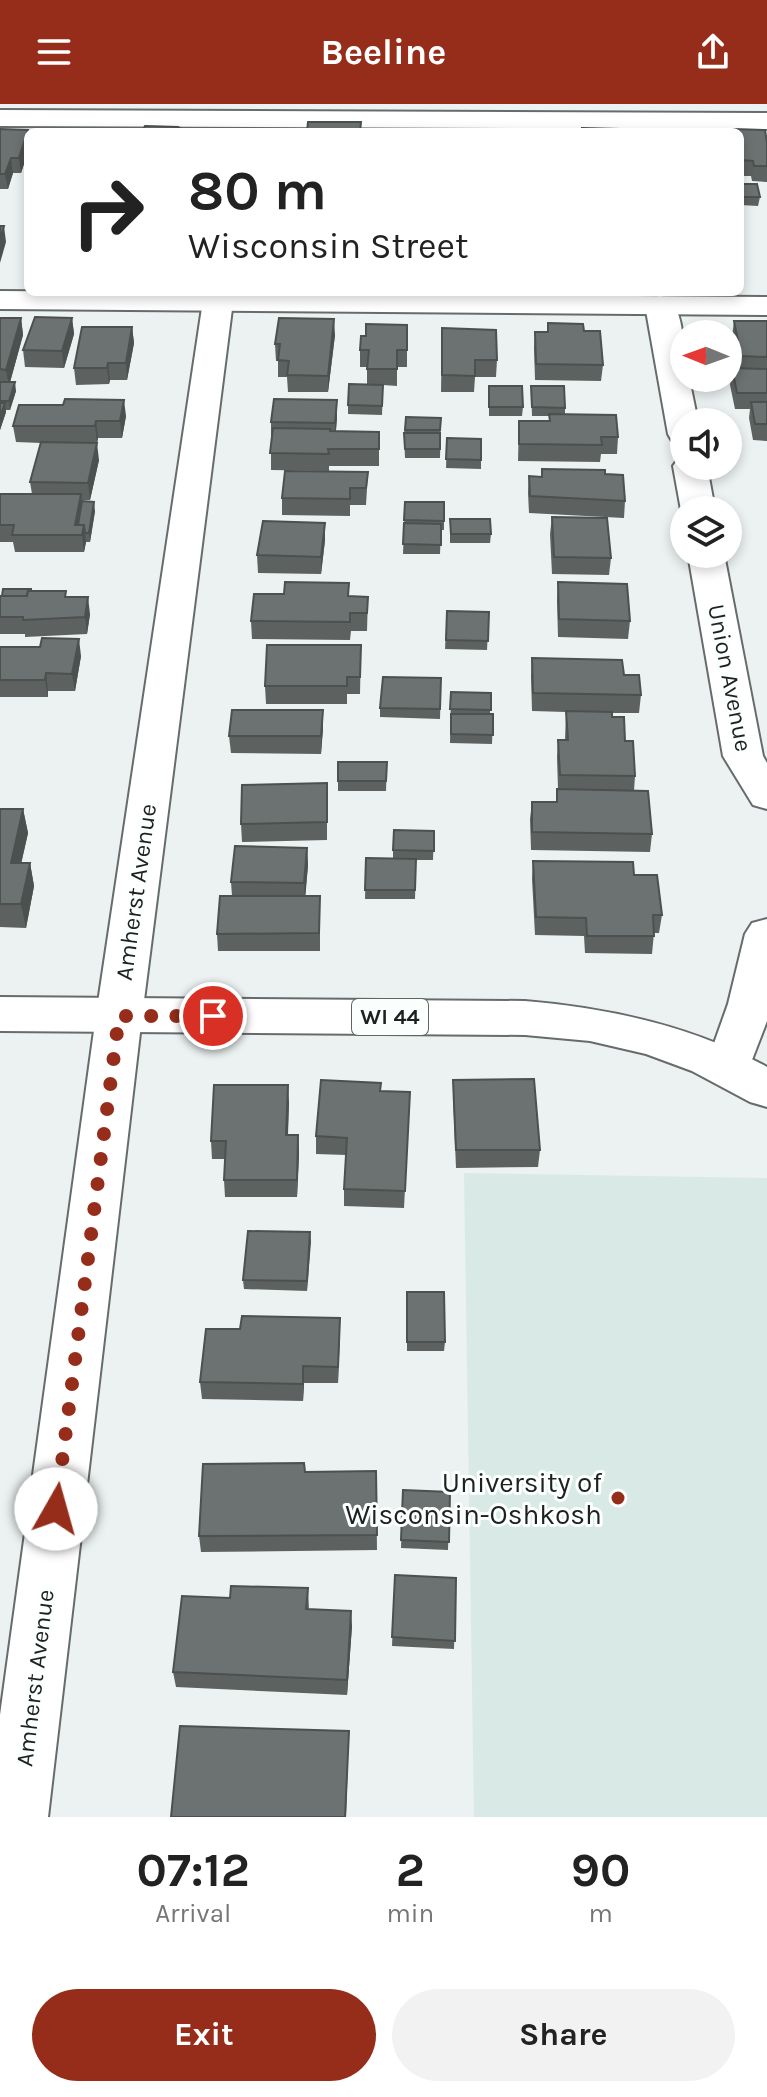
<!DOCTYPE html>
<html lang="en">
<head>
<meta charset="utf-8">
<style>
  body { margin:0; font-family:Karla,sans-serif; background:#f2f2f2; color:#222; height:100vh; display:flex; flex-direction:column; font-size:30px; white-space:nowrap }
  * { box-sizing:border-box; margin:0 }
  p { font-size:26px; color:#767676 }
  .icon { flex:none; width:44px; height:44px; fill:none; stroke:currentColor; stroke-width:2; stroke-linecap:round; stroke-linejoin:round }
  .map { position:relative; height:1713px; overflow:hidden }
  .sheet { display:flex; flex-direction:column; background:#fff; flex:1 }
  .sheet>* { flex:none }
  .guide { position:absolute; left:24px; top:24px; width:720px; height:168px; border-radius:12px; box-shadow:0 4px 12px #0003; background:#fff; color:#222; overflow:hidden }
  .needle { width:52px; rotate:271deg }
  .controls { position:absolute; left:670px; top:216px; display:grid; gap:16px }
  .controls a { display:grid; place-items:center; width:72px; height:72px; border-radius:50%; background:#fff; box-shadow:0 4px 12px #0003; font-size:40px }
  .pin { position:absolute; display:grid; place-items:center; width:68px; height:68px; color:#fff; margin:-34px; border:4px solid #fff; border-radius:50%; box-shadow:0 2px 8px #0007 }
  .me { position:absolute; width:88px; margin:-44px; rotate:7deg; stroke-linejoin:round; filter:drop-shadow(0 0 6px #0008) }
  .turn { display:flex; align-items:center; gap:28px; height:168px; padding:0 32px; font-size:36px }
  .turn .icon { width:104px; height:104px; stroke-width:2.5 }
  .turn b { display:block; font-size:56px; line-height:68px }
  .eta { display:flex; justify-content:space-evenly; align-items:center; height:136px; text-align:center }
  .eta b { font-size:48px; font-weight:700; line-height:56px }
  .primary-button { display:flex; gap:16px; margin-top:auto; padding:16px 32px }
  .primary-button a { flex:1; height:92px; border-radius:48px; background:#962d1a; color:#fff; font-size:32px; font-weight:700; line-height:92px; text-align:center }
  .primary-button a+a { background:#f2f2f2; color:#222 }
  header { display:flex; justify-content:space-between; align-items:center; height:104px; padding:0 32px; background:#962d1a; color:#fff; font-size:36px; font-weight:700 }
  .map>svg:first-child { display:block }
</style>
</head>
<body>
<header><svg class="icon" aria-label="menu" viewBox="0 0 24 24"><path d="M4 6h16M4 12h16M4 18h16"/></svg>Beeline<svg class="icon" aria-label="share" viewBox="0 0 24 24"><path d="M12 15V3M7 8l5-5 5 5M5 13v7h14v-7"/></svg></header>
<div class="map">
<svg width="767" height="1713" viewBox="0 0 767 1713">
  <rect width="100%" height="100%" fill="#ebf2f1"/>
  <!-- built -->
  <polygon fill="#d9eae6" points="464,1069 767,1074 767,1713 474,1713"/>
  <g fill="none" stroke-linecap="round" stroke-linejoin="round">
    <defs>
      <g id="minor">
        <polygon points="0,6 767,9 767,25 0,22"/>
        <polygon points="218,188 229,191 233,197 142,912 48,1713 0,1713 0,1611 96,912 203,197 207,191"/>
        <path d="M 660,192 L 671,195 C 685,215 684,250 684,274 L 689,274 L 698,318 L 684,318 L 684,340 L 672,337 L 668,330 L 645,201 L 649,195 Z"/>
        <polygon points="684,353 684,362 707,362 715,406 684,406 684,411 681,406 673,362 678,355"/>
        <polygon points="688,450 724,450 763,652 767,659 767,705 753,701 723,652"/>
      </g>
      <polygon id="tertiary" points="767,815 767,917 745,974 729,979 713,974 706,962 728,900 745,830 752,819"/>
      <g id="primary">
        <polygon points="0,187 767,193 767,211 0,205"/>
        <path d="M 0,893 L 525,897 C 610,904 692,922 767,963 L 767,1003 L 750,998 L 692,967 L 646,950 L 590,937 L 525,931 L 0,927 Z"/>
      </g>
    </defs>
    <!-- minor casing -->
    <use href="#minor" stroke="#666c6b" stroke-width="4"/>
    <!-- tertiary casing -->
    <use href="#tertiary" stroke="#666c6b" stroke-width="4"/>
    <!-- primary casing -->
    <use href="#primary" stroke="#666c6b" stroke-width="4"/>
    <!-- minor -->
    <use href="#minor" fill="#fff" fill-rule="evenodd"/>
    <!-- tertiary -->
    <use href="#tertiary" fill="#fff" fill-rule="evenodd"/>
    <!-- primary -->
    <use href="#primary" fill="#fff" fill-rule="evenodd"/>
  </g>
  <!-- wall -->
  <g fill="#5d6261">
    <polygon points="0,25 28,26 29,28 28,48 21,69 13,69 8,85 0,85"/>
    <polygon points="732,25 767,38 767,78 752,77 751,72 740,72 740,28 731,28"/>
    <polygon points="740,80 760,93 758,102 740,101"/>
    <polygon points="0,214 21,214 23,231 10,278 16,287 10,306 6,306 6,308 0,326"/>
    <polygon points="72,214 74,230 64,264 25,263 23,246"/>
    <polygon points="734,217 767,217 767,337 753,336 749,314 750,305 735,305 730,281 732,264 738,264 732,233"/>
    <polygon points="407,221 407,263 397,263 397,282 383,281 382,311 348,310 348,301 367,281 367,263 360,263 360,246 366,232"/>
    <polygon points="132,223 134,239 127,276 110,276 109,280 76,281 74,264"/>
    <polygon points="442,224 497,256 496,273 475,273 474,288 441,288"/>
    <polygon points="584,227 603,261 601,277 535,276 534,244 535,228"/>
    <polygon points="335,231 328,288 288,288 287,273 278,273 278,257 276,257 275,240"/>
    <polygon points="489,282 523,303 522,312 489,312"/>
    <polygon points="531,282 565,304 565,310 618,333 617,350 601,350 600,358 518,357 519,317 549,317 549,312 532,312"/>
    <polygon points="126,312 122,334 98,334 97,339 73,339 99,356 90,396 82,396 82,398 95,407 90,438 86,438 84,448 15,448 13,438 0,438 0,390 32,390 30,378 41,339 16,338 13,322"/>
    <polygon points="337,313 336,327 379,328 379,362 329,362 329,367 271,366 271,318"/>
    <polygon points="406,313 441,314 440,354 405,354 404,329"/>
    <polygon points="447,334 481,335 481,365 446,364"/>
    <polygon points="542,365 605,370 625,397 624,414 529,409 528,389 529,372 541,373"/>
    <polygon points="368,368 366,401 350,401 350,412 282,411 282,394"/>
    <polygon points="405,398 444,398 444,426 441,426 440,450 403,450"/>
    <polygon points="552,413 611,454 609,471 552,470 550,430"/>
    <polygon points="450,415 491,430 490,439 450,439"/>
    <polygon points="325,436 321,470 258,469 257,451"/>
    <polygon points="558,478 630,517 628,535 558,533 557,496"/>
    <polygon points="32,487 66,487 66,493 90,510 87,530 25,533 25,530 0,530 0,492"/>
    <polygon points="349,492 368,493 367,527 351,527 350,536 252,535 251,517"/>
    <polygon points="447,507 489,508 487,546 445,545"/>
    <polygon points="361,541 360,590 347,590 347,600 266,600 265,582"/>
    <polygon points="0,543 81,552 75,587 48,587 48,593 0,593"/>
    <polygon points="532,554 624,571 641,591 639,609 612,609 612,613 625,637 635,672 634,687 652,730 650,748 531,746 530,715 532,698 556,698 557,685 558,685 557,653 558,636 565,636 566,608 532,607 531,572"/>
    <polygon points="441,574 440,615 380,613 380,604"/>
    <polygon points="451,588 491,589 490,610 493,610 492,640 450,639"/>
    <polygon points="323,624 321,650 231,649 229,632"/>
    <polygon points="338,658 387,658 386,687 338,687"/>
    <polygon points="327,679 327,736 242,738 241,720"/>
    <polygon points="0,705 23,705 28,729 21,759 30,759 34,782 26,824 0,823"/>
    <polygon points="434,727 433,756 416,756 415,795 365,795 366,754 393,754 393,746"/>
    <polygon points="307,744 308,761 305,792 320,792 320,847 218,847 217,830 232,792 231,778"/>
    <polygon points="533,757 634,771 662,811 659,829 654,829 652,850 585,849 584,832 535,831 532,775"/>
    <polygon points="453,976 540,1046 538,1063 456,1064 453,993"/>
    <polygon points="381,987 410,988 404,1104 344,1102 344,1085 346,1051 316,1050 316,1032"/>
    <polygon points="289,998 288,1031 298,1031 299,1049 297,1093 225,1093 224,1076 225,1055 212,1055 211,1037"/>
    <polygon points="310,1128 307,1187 244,1185 243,1176"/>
    <polygon points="407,1188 445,1238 444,1247 407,1247"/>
    <polygon points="340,1214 338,1279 304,1279 303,1297 202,1295 200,1278 240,1225"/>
    <polygon points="376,1367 377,1446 201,1448 199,1432 305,1368"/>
    <polygon points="403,1386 450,1388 448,1446 401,1444"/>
    <polygon points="395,1471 456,1474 454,1545 392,1542"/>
    <polygon points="308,1484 309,1505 352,1522 347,1591 176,1583 173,1568 230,1494"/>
  </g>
  <!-- shaded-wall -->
  <g fill="#4c504f">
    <polygon points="28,26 28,48 21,69 19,54"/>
    <polygon points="11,54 13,69 8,85 5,70"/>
    <polygon points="4,122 6,138 0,159 0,135"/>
    <polygon points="21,214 23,231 9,282 6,266"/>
    <polygon points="72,214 74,230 64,264 62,247"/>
    <polygon points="334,215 335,231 328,288 328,272"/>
    <polygon points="132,223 134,239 127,276 126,259"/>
    <polygon points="108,259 110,276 109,280 107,264"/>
    <polygon points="15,278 16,287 10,306 9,297"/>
    <polygon points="124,296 126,312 122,334 120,317"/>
    <polygon points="337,296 337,313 335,336 335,319"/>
    <polygon points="5,299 6,308 0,326 0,313"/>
    <polygon points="96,317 98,334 97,339 95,322"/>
    <polygon points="97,339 99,356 90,396 88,379"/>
    <polygon points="81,390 83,407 79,429 75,421"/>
    <polygon points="94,398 95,407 90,438 89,429"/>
    <polygon points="325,419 325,436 321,470 321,453"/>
    <polygon points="84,421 86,438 84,448 82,431"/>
    <polygon points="88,493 90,510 87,530 85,513"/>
    <polygon points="79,535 81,552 75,587 72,570"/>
    <polygon points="46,569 48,587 48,593 45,576"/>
    <polygon points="323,606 323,624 321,650 321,632"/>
    <polygon points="23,705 28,729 16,783 11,759"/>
    <polygon points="307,744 308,761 305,797 304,779"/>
    <polygon points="30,759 34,782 26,824 21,800"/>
    <polygon points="288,981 289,998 287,1049 286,1031"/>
    <polygon points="298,1031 299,1049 297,1093 297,1076"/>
    <polygon points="310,1128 311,1138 307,1187 307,1177"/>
    <polygon points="340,1214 340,1231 338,1279 338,1263"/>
    <polygon points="303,1262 304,1279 303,1297"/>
    <polygon points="351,1507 352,1522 347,1591 347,1576"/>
    <polygon points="349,1627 346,1713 345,1713"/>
  </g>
  <!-- building -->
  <g fill="#6c7271" stroke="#4c504f" stroke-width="2">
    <polygon points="308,18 361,18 360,28 307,28"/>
    <polygon points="145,22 178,23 188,28 142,28"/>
    <polygon points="582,24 620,25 620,28 582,28"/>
    <polygon points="0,25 28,26 19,54 11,54 5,70 0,70"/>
    <polygon points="73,25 106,26 106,28 72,28"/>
    <rect x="505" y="25" width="31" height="3"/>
    <rect x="663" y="25" width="26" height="3"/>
    <polygon points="732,25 765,26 767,38 767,62 754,62 753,57 740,56 740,28 732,28"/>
    <polygon points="440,26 478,26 478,28 439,28"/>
    <polygon points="740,80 757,80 760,93 740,93"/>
    <polygon points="0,122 4,122 0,135"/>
    <polygon points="35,213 72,214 62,247 23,246"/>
    <polygon points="0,214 21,214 6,266 0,265"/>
    <polygon points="279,214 334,215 328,272 287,271 289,257 278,256 280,240 275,240"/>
    <polygon points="734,217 767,217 767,253 741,252"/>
    <polygon points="548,219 583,220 584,227 600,227 603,261 536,260 535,228 548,228"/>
    <polygon points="366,220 407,221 407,246 397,246 397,265 367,265 369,246 360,246 361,232 366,232"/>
    <polygon points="82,223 132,223 126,259 108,259 107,264 74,264"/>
    <polygon points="442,224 496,226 497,256 475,256 475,272 442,271"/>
    <polygon points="732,264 767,265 767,289 737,289"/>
    <polygon points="0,278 15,278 9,297 0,297"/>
    <polygon points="349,280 383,281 382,302 348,301"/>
    <polygon points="489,282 522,282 523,303 489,303"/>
    <polygon points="531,282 564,282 565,304 532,303"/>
    <polygon points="65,295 124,296 120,317 96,317 95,322 13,322 19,301 63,301"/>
    <polygon points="274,295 337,296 335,319 271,318"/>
    <polygon points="751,298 767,298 767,320 755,320"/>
    <polygon points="0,299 5,299 0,313"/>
    <polygon points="549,310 616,311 618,333 601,333 602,341 519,340 519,317 550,317"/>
    <polygon points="406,313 441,314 440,326 405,326"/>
    <polygon points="273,324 330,325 330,327 379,328 379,345 328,345 329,350 270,349"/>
    <polygon points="404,329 440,329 440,345 405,345"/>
    <polygon points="447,334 481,335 481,356 446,355"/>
    <polygon points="41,338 97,339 88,379 30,378"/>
    <polygon points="542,365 605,366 605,370 623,371 625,397 530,392 529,372 542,373"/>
    <polygon points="285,367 368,368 366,384 350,384 350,395 282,394"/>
    <polygon points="0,390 81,390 75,421 84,421 82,431 12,431 14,421 0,421"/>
    <polygon points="82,397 94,398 89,429 85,429 84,421 78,421"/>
    <polygon points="405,398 444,398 444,417 404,416"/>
    <polygon points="552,413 607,414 611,454 554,453"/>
    <polygon points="450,415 490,415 491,430 451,430"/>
    <polygon points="263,417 325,419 321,453 257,451"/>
    <polygon points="404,419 441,420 441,441 403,440"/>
    <polygon points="285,478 349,479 348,492 368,493 367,509 350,509 350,518 251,517 254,490 284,490"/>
    <polygon points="558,478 627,480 630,517 559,515"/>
    <polygon points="3,485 31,485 31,487 28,487 27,492 2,492"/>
    <polygon points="28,487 66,487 65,493 88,493 85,513 23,516 23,513 0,513 0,492 27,492"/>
    <polygon points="447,507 489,508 488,537 446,536"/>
    <polygon points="42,534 79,535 72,570 46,569 45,576 0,576 0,543 40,543"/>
    <polygon points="267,541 361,541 360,573 347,573 347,582 265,582"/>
    <polygon points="532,554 622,556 624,571 639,571 641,591 533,589"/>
    <polygon points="383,573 441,574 440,605 380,604"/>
    <polygon points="451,588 491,589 491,606 450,605"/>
    <polygon points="232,606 323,606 321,632 229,632"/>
    <polygon points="566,607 612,608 612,613 624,613 625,637 633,637 635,672 560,671 558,636 568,636"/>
    <polygon points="451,610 493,610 493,631 451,630"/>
    <polygon points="338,658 387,658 386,677 338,677"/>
    <polygon points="327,679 327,718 241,720 242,681"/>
    <polygon points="557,685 648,687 652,730 532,728 532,698 557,698"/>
    <polygon points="0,705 23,705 11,759 30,759 21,800 0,800"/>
    <polygon points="394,726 434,727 434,747 393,746"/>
    <polygon points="235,742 307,744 304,779 231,778"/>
    <polygon points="366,754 416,755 415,786 365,786"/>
    <polygon points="533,757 633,758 634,771 657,771 662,811 653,811 654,832 587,832 586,814 536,813"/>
    <polygon points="220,792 320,792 319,829 217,830"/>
    <polygon points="534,975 540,1046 456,1046 453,976"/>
    <polygon points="321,976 381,979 380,987 410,988 405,1087 344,1085 347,1034 316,1032"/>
    <polygon points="214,981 288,981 286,1031 298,1031 297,1076 224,1076 226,1037 211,1037"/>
    <polygon points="248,1127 310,1128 307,1177 243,1176"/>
    <polygon points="407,1188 444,1188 445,1238 407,1238"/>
    <polygon points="242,1212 340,1214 338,1263 303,1262 303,1280 200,1278 206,1225 240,1225"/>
    <polygon points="304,1359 305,1368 376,1367 377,1431 199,1432 203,1360"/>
    <polygon points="403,1386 450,1388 449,1438 401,1436"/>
    <polygon points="395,1471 456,1474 455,1537 392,1533"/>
    <polygon points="231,1482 308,1484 306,1505 351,1507 347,1576 173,1568 182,1492 230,1494"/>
    <polygon points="180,1622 349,1627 345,1713 171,1713"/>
  </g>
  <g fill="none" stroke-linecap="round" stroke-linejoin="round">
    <!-- route -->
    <polyline stroke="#962d1a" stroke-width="14" stroke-dasharray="0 25.2" points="56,1405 119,912 213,912"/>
  </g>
  <!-- markers -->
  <circle fill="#962d1a" stroke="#fbfffe" stroke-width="3" cx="618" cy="1394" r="8"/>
  <g text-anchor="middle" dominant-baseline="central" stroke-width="6" stroke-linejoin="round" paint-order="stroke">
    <!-- shield labels -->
    <rect fill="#fbfffe" stroke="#616463" stroke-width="2" x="352" y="895" width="76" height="36" rx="6"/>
    <g font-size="22" font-weight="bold" fill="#1f2121">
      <text x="390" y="913">WI 44</text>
    </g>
    <!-- street labels -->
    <g font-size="24" fill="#1f2121" stroke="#fbfffe">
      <text transform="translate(730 574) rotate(79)">Union Avenue</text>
      <text transform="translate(136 788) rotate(-82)">Amherst Avenue</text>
      <text transform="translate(35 1574) rotate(-83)">Amherst Avenue</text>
    </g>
    <!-- near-poi labels -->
    <g font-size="28" fill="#1f2121" stroke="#fbfffe" text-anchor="end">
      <text x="602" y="1378">University of<tspan x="602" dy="32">Wisconsin-Oshkosh</tspan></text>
    </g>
  </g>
</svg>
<div class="controls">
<a><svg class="needle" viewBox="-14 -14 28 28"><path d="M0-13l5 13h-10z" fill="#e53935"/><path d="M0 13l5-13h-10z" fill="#767676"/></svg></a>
<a><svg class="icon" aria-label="sound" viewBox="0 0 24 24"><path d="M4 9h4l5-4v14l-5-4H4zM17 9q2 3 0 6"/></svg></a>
<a><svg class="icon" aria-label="layers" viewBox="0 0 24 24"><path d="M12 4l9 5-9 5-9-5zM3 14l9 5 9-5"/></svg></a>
</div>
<div class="pin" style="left:213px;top:912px;background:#d93025"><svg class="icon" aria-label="arrive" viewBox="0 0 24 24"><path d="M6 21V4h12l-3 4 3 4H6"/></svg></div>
<svg class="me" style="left:56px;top:1405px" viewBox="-20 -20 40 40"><circle r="19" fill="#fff"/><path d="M0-13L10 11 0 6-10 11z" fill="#962d1a"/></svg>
<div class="guide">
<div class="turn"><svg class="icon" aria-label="right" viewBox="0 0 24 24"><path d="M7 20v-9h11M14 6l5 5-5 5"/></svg><div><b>80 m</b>Wisconsin Street</div></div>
</div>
</div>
<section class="sheet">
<div class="eta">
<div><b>07:12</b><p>Arrival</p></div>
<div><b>2</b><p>min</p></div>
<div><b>90</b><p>m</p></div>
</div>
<div class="primary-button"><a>Exit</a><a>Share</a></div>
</section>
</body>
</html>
